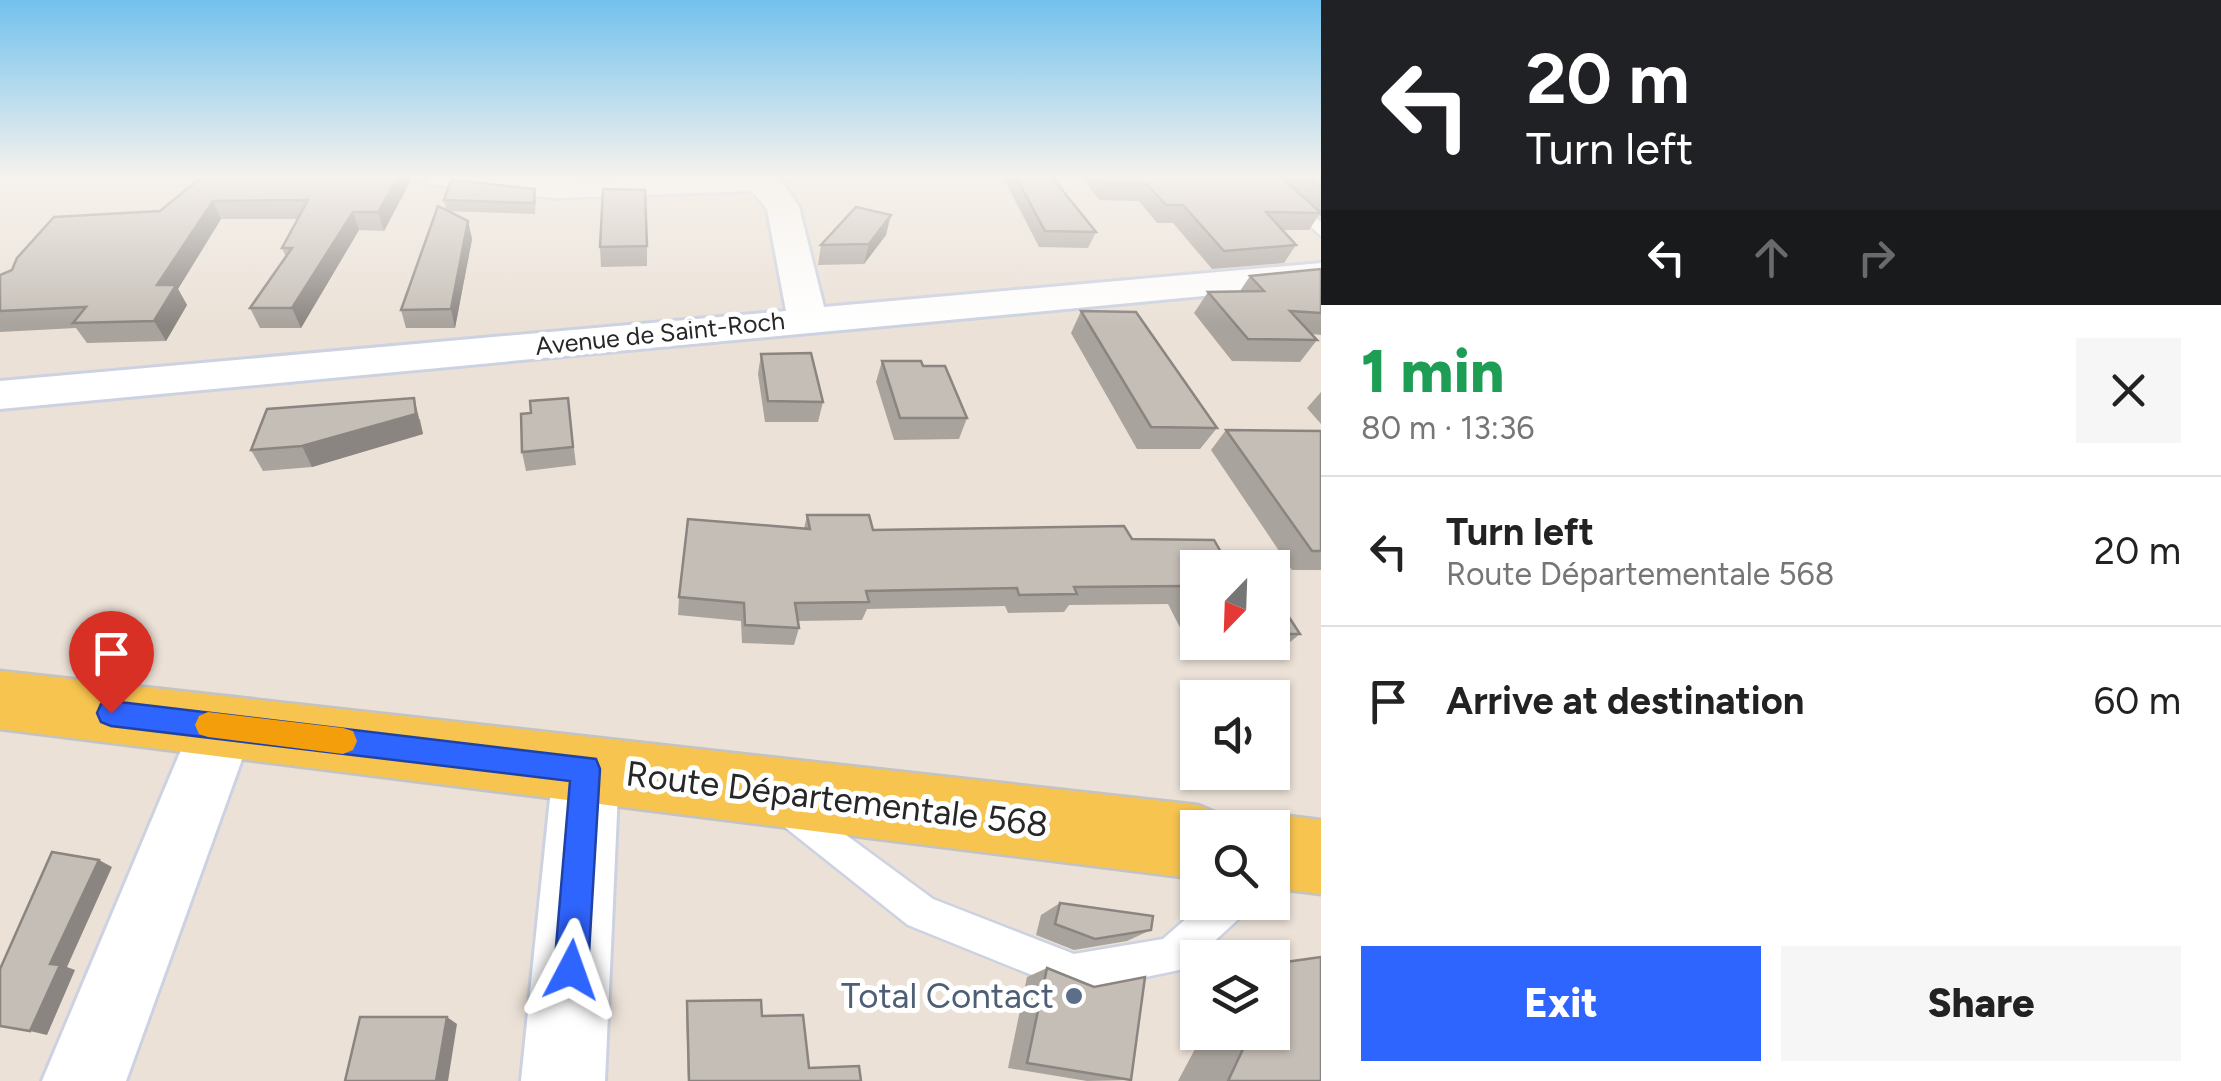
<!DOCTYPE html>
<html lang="en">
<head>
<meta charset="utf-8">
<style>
  body { margin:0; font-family:Figtree,sans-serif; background:#f6f6f6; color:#222; height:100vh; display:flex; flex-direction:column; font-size:38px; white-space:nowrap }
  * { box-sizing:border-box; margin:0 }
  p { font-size:32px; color:#767676 }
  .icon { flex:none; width:55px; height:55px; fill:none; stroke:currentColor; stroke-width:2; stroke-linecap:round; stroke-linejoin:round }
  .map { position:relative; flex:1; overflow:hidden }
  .drawer { display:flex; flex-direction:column; background:#fff; width:900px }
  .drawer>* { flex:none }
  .banner { background:#202124; color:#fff; overflow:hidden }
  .needle { width:65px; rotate:203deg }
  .buttons { position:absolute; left:1180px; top:550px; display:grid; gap:20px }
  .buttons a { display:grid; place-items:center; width:110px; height:110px; border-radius:0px; background:#fff; box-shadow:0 2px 8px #0004; font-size:50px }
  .pin { position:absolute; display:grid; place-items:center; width:85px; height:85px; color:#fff; margin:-102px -42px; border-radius:50% 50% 50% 0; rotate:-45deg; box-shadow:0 0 10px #0007 }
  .pin .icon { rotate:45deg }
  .me { position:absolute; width:110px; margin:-55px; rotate:4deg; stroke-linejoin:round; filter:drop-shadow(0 0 8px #0008) }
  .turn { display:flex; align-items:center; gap:35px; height:210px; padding:0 40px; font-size:45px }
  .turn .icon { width:130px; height:130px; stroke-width:2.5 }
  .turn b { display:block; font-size:70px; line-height:85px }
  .lanes { display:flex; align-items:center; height:95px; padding:0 40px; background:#0003; justify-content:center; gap:50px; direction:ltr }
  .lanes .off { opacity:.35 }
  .round { display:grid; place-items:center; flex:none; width:105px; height:105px; border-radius:0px; background:#f6f6f6 }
  .summary { display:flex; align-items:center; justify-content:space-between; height:170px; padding:0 40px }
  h1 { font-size:60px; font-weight:800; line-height:75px; color:#1e9e55 }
  .button { display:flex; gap:20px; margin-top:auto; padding:20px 40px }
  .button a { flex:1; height:115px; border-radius:0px; background:#2f65ff; color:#fff; font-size:40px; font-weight:800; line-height:115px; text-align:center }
  .button a+a { background:#f6f6f6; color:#222 }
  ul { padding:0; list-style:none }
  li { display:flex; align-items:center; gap:30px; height:150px; padding:0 40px; border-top:2px solid #e0e0e0 }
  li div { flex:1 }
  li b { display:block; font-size:38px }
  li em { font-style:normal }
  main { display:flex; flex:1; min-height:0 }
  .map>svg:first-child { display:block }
</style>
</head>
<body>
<main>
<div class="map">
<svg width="1321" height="1081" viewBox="0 0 1321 1081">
  <rect width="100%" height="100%" fill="#ebe1d7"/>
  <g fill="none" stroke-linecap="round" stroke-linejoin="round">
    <defs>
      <g id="lane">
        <polygon points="1255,175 1271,175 1321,222 1321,236"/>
        <polygon points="793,796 933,899 1074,954 1163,939 1205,902 1249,902 1244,914 1184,969 1074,992 908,925 781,824 777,812 781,800"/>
      </g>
      <g id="street">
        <polygon points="414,175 597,180 778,175 799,207 824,307 1321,263 1321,285 0,409 0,381 786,311 767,209 752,191 555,198 429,184"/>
        <polygon points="222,697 244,705 254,726 126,1081 42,1081 200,705"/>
        <polygon points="586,737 609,746 619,769 605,1081 521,1081 553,769 563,746"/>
      </g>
      <g id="primary">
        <polygon points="0,671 1198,805 1224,816 1229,828 1198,828 1198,879 0,729"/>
        <polygon points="1272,814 1321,820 1321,894 1272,888 1272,828 1245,828"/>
      </g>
    </defs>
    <!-- lane casing -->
    <use href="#lane" stroke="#ccd2e1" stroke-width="5"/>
    <!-- street casing -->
    <use href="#street" stroke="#ccd2e1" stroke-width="6"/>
    <!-- primary casing -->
    <use href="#primary" stroke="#c3c3c3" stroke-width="5"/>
    <!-- lane -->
    <use href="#lane" fill="#fff" fill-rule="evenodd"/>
    <!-- street -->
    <use href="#street" fill="#fff" fill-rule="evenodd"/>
    <!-- primary -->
    <use href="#primary" fill="#f7c44f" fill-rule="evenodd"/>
  </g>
  <!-- wall -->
  <g fill="#a9a39d">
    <polygon points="204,175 412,175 412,178 384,231 359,230 301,328 260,328 250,308 286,257 282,248 298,219 221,219 178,289 187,305 166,341 87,343 76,328 0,332 0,275 160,211"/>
    <polygon points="1002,175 1050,175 1096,232 1088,248 1039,247"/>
    <polygon points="1080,175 1321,175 1321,217 1319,215 1309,230 1283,230 1296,245 1284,263 1212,269 1173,223 1157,223 1139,201 1099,200"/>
    <polygon points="444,200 536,200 535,214 447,211 468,221 472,239 455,328 406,328 401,310 446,210"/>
    <polygon points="886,235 864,264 818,265 821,245"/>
    <polygon points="647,246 647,266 601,267 600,247"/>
    <polygon points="1321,269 1321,335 1312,334 1317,340 1300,362 1232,361 1194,313 1208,292 1240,291 1250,276"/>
    <polygon points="1081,311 1217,428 1200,449 1137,449 1071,333"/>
    <polygon points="761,354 823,402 818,422 765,422 758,374"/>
    <polygon points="882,361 923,366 967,418 959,439 894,440 876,382"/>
    <polygon points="1321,392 1321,424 1307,408"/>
    <polygon points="568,398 576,465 526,471 522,452 531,413"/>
    <polygon points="420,419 423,434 312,467 263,471 251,450"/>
    <polygon points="1226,430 1321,431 1321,570 1292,570 1211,450"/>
    <polygon points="807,515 873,530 1132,539 1198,568 1198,642 1272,642 1272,591 1300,634 1279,651 1255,651 1245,659 1196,659 1168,604 1069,605 1064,612 1008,613 1005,606 867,609 862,620 798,621 799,628 794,645 742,643 741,621 678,615 679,597 804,529"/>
    <polygon points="1060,903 1151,930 1127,941 1074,950 1036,935 1041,915"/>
    <polygon points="1286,962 1321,1081 1178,1081 1204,1032 1272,1032 1272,966"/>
    <polygon points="1047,968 1131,1080 1087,1081 1008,1068 1027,977"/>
    <polygon points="687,1001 762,1016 809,1068 861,1081 688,1081 686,1008"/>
  </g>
  <!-- shaded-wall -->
  <g fill="#8a8580">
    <polygon points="399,175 411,175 412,178 384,231 378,212"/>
    <polygon points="213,201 221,219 178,289 187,305 166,341 154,321 157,285"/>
    <polygon points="353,212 359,230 301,328 292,308"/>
    <polygon points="891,215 886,235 864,264 869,244"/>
    <polygon points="468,221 472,239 455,328 451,309"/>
    <polygon points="414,398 423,434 312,467 302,446"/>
    <polygon points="99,860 112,867 67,967 75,970 47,1035 30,1031 50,964"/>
    <polygon points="447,1017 457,1024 448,1081 436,1081"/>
  </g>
  <!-- building -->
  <g fill="#c5beb7" stroke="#8a8580" stroke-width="2.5">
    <polygon points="204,175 399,175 378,212 353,212 292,308 250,308 292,248 282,248 308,200 213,201 157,285 176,285 154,321 73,323 86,307 0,311 0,275 12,270 17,258 54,217 160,211"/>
    <polygon points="1015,175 1050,175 1096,232 1045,231"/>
    <polygon points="1100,175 1279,175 1321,213 1266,212 1296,245 1224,251 1183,205 1166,205 1147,184 1107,183"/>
    <polygon points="1306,175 1321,175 1321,188"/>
    <polygon points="451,180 535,189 534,203 444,200"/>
    <polygon points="603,189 645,190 647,246 600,247"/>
    <polygon points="438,206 468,221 451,309 401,310"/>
    <polygon points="856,207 891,215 869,244 821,245"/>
    <polygon points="1321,269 1321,313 1290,311 1317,340 1248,339 1208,292 1264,291 1250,276"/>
    <polygon points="1081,311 1136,312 1217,428 1151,427"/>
    <polygon points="811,353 823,402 768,401 761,354"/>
    <polygon points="882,361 921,361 923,366 945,366 967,418 900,418"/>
    <polygon points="414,398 416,414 302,446 251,450 267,409"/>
    <polygon points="568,398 573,447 522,452 521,414 531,413 530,401"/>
    <polygon points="1226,430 1321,431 1321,551 1312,551"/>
    <polygon points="807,515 869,515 873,530 1124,526 1132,539 1214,540 1230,568 1198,568 1198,610 1185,586 1074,587 1077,594 1019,595 1017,588 866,591 869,602 795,603 799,628 745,625 744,603 679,597 688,519 810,529"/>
    <polygon points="1272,591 1300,634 1272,634"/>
    <polygon points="52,852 99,860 50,964 60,965 30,1031 0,1026 0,969"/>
    <polygon points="1060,903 1153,916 1151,930 1095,939 1055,924"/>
    <polygon points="1321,957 1321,1081 1228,1081 1251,1032 1272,1032 1272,989 1286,962"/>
    <polygon points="1047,968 1094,987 1145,977 1131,1080 1027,1063"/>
    <polygon points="761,1000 762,1016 803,1015 809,1068 859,1066 861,1081 689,1081 687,1001"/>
    <polygon points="360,1017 447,1017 436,1081 345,1081"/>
  </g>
  <!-- sky -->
  <linearGradient id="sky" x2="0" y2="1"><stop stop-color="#72c2ed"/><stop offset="0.54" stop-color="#f6f2ed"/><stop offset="1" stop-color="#f6f2ed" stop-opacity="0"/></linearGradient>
  <rect width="1321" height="326" fill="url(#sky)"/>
  <!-- route -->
  <polygon fill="#2f65ff" stroke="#1f42a6" stroke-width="2.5" points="111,701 596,759 600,769 588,970 583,982 571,987 559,982 554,970 570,781 111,726 101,722 97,713 101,704"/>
  <!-- slow -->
  <polygon fill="#f59e0b" points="208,712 343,728 353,731 357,741 353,750 343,754 208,737 199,734 195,725 199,716"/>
  <!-- markers -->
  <circle fill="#5c6f8a" stroke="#fff" stroke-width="4" cx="1074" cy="996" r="10"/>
  <g text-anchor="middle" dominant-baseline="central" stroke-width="10" stroke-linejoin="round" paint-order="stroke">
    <!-- far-street labels -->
    <g font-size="25" fill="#272727" stroke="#fff">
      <text transform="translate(660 333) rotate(-6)">Avenue de Saint-Roch</text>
    </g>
    <!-- near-street labels -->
    <g font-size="35" fill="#272727" stroke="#fff">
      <text transform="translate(837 799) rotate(7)">Route Départementale 568</text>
    </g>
    <!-- near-service labels -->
    <g font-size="35" fill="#4e5e75" stroke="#fff" text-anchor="end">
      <text x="1054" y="996">Total Contact</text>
    </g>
  </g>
</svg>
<div class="buttons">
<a><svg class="needle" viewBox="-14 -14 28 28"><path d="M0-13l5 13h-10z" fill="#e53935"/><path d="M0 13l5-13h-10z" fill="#767676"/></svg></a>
<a><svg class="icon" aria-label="sound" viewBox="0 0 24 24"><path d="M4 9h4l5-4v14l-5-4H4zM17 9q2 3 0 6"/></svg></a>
<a><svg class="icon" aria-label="search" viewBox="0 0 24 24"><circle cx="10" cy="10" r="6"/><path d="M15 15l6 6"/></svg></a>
<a><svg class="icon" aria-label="layers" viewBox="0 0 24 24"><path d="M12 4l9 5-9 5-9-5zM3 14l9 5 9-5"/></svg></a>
</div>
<div class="pin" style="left:111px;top:713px;background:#d93025"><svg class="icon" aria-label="arrive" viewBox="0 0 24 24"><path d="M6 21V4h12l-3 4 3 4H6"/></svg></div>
<svg class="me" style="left:571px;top:970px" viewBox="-20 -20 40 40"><path d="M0-17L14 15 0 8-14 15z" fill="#2f65ff" stroke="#fff" stroke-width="4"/></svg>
</div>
<section class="drawer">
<div class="banner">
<div class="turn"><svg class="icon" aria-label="left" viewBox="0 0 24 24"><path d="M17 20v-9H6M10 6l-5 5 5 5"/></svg><div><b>20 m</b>Turn left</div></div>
<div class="lanes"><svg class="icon" aria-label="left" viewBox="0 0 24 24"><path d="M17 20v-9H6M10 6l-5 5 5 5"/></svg><svg class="icon off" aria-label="ahead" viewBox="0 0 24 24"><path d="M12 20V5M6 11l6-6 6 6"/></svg><svg class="icon off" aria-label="right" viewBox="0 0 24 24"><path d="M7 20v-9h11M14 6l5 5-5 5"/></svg></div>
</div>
<div class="summary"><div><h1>1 min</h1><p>80 m · 13:36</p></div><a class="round"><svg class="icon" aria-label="close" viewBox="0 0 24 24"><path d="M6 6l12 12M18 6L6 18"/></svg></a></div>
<ul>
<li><svg class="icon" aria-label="left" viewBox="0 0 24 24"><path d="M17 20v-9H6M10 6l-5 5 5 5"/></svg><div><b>Turn left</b><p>Route Départementale 568</p></div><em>20 m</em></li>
<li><svg class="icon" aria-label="arrive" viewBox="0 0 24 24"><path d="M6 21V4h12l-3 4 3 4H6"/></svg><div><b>Arrive at destination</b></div><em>60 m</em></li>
</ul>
<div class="button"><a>Exit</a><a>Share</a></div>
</section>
</main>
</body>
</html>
